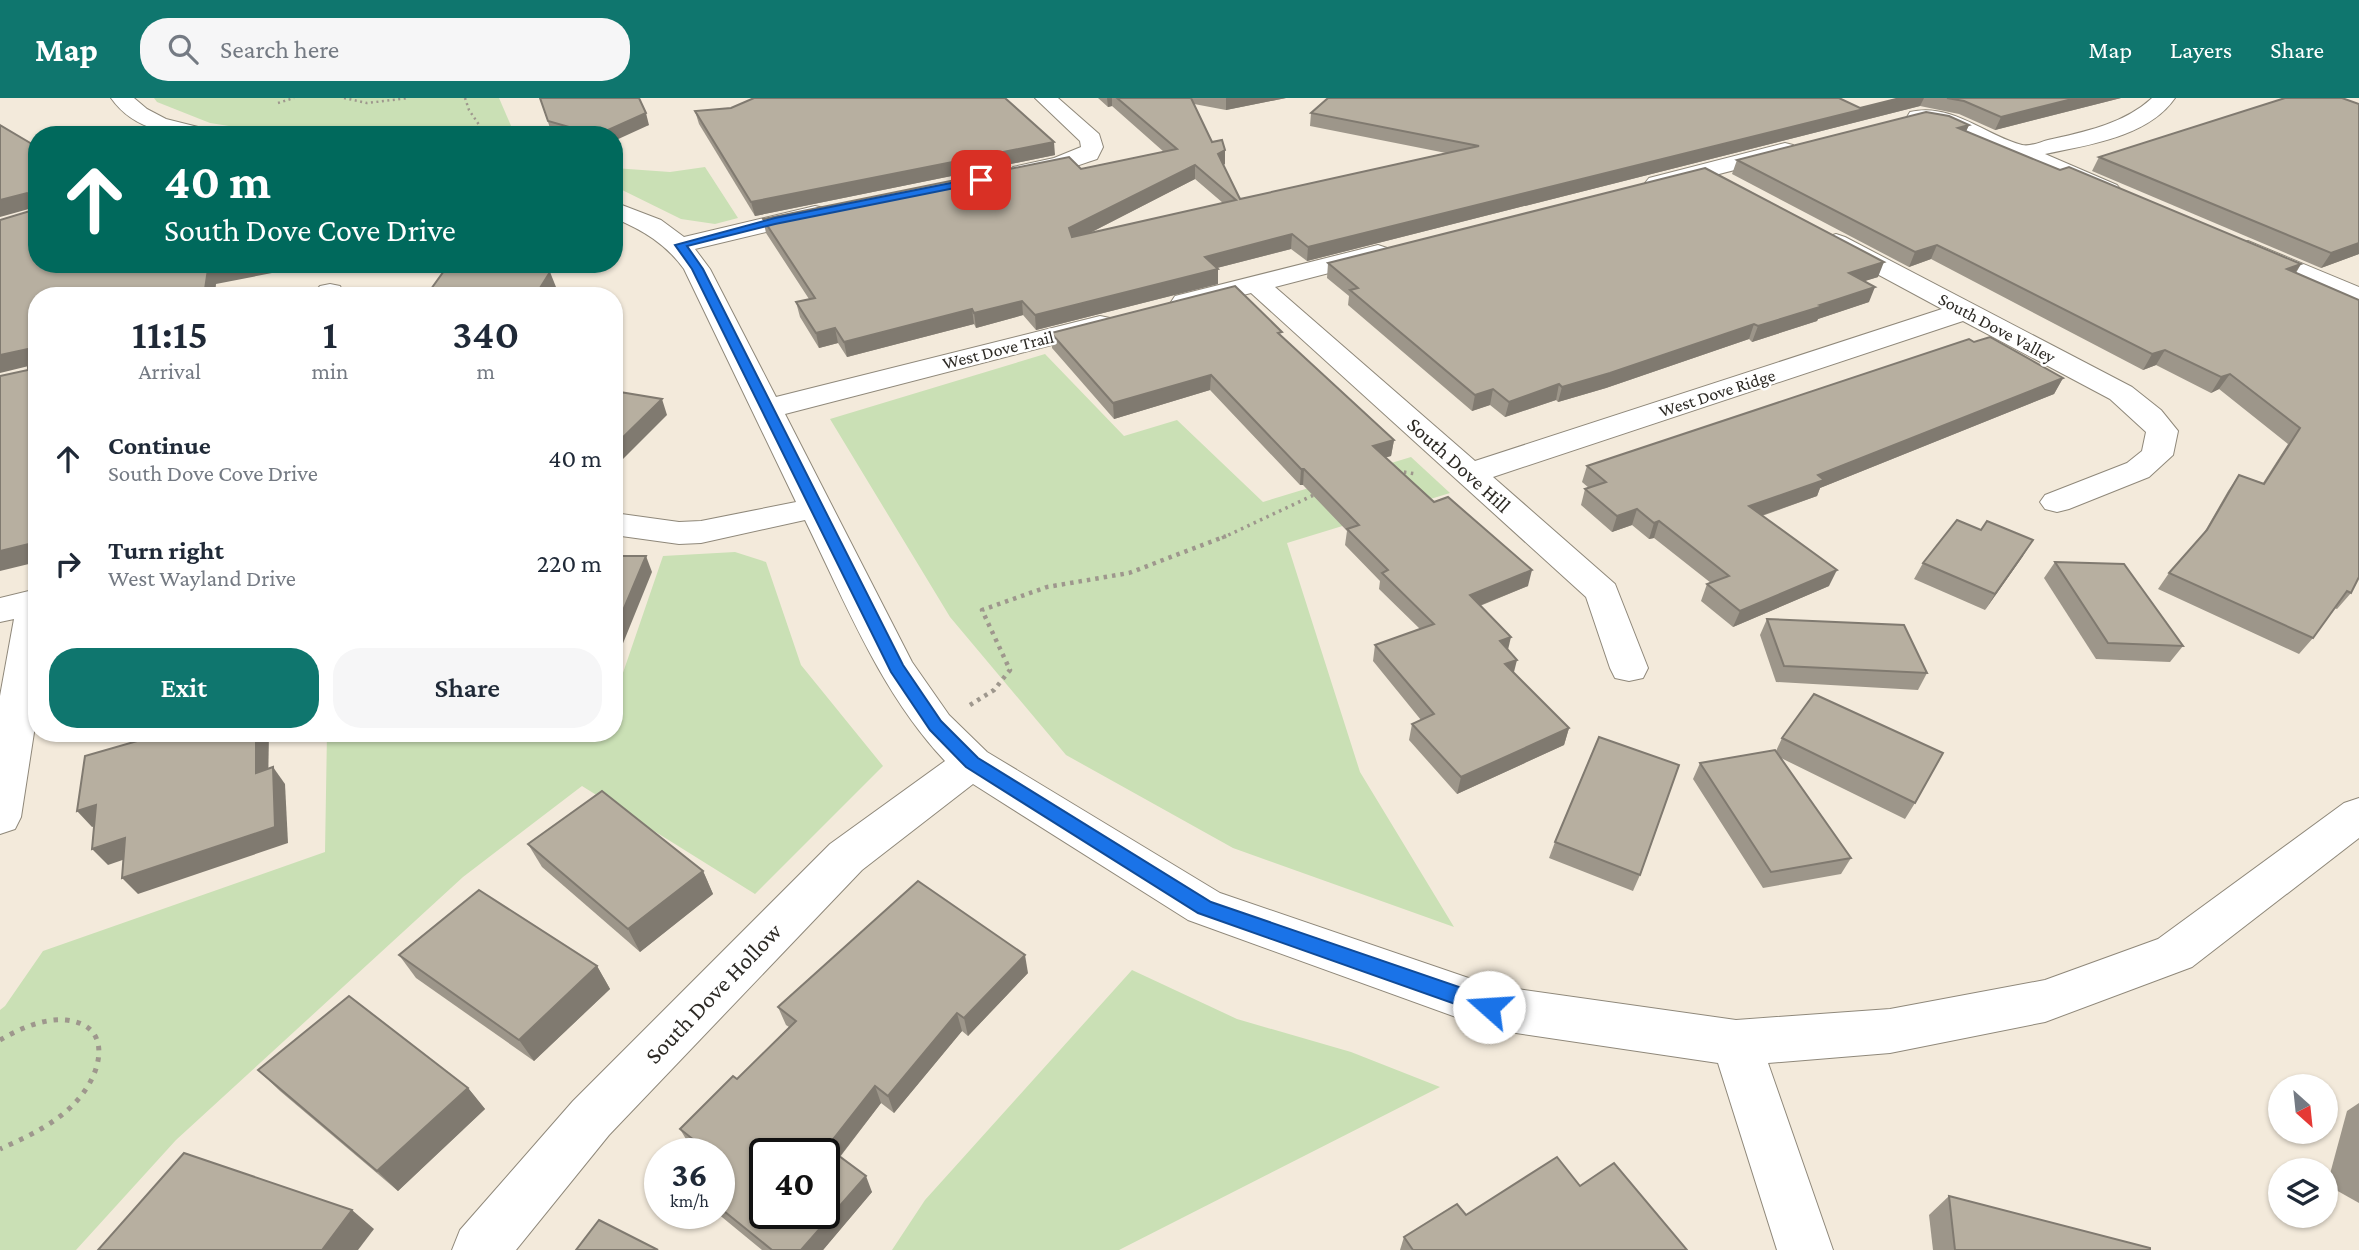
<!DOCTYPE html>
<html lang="en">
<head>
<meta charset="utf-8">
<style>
  body { margin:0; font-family:"Crimson Pro",serif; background:#f6f6f7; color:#1f2937; height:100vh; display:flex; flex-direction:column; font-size:26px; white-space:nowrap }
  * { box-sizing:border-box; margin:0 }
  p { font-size:23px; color:#747a83 }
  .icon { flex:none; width:38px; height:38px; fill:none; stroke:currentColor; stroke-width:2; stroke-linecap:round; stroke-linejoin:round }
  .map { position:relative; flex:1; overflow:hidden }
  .details { position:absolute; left:28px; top:189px; width:595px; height:455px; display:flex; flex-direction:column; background:#fff; border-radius:28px; box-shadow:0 2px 5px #0004 }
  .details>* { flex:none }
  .top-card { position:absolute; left:28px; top:28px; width:595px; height:147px; border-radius:28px; box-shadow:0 2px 5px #0004; background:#00695c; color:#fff; overflow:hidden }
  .needle { width:46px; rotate:153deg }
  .tools { position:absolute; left:2268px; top:976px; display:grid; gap:14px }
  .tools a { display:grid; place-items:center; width:70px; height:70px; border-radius:50%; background:#fff; box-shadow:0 2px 5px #0004; font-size:35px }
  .speed { position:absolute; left:644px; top:1040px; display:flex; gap:14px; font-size:35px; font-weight:700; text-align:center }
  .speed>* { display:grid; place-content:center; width:91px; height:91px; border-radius:50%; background:#fff; box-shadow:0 2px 5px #0004; line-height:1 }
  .speed small { font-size:18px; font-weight:400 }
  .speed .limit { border:4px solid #111; border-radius:10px; background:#fff; color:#111 }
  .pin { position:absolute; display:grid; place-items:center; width:60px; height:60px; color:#fff; margin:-30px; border-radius:14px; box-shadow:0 4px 10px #0006 }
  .me { position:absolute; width:77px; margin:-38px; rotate:289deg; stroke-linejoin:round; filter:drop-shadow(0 0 5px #0008) }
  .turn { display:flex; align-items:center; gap:24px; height:147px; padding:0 21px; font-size:32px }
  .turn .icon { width:91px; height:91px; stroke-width:2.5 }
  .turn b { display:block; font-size:49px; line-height:60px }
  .eta { display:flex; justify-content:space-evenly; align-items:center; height:119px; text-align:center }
  .eta b { font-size:42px; font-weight:600; line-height:49px }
  .primary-button { display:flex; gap:14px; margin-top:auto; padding:14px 21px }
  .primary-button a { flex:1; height:80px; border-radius:28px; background:#0f766e; color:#fff; font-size:28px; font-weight:600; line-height:80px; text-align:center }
  .primary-button a+a { background:#f6f6f7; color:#1f2937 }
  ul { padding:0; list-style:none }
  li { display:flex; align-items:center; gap:21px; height:105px; padding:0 21px }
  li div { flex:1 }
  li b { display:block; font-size:26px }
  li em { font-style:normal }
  header { display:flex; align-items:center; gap:42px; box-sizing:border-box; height:98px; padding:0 35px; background:#0f766e; color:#fff }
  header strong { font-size:33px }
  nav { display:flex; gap:38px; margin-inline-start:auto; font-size:24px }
  .search { width:490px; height:63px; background:#f6f6f7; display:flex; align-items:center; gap:18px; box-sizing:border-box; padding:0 24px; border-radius:28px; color:#747a83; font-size:26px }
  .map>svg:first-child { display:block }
</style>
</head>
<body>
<header>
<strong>Map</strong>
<div class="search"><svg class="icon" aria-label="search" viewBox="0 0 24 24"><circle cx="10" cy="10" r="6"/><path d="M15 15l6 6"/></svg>Search here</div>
<nav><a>Map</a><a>Layers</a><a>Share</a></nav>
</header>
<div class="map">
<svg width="2359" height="1152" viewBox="0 0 2359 1152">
  <rect width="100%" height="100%" fill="#f3eadb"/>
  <!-- green -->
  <g fill="#cae0b5">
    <polygon points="154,0 499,0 515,37 285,37 210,25 157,4"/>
    <polygon points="705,69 738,120 715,126 681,121 614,88 614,70 670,74"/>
    <polygon points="1045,256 1124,338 1177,322 1263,404 1411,359 1450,395 1287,445 1360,674 1454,829 1233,750 1066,657 950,519 830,321"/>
    <polygon points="735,454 766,464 801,567 883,668 755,796 582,688 463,779 176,1042 76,1152 0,1152 0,912 5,908 43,853 325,754 327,635 614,635 614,601 663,458"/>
    <polygon points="1132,872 1237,921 1351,954 1440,989 1119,1152 892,1152 925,1102"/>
  </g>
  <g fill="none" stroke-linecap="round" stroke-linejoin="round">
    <defs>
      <g id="minor">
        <path d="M 111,0 L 134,0 L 147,11 L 166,21 L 210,32 L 213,37 C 174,37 136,35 111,0 Z"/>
        <path d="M 1035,0 L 1058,0 L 1099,36 L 1103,49 L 1097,61 C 1075,68 1035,85 1013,79 L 1009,74 L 1013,69 L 1054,60 L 1081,49 L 1080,43 Z"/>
        <path d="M 2152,0 L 2175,0 C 2148,39 2088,47 2045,56 L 2117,87 L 2121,92 L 2117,97 L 2109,99 L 1942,29 L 1910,24 L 1907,19 L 1910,14 C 1951,4 1985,37 2022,47 C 2030,49 2040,44 2048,42 C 2084,34 2124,26 2152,0 Z"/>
        <polygon points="1785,45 1793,47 1796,52 1793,57 1657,92 1649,90 1645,85 1649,80"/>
        <path d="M 614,104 L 661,122 L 684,139 L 815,108 L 824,110 L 827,115 L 824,120 L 695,151 L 710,171 L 776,299 L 1100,218 L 1110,220 L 1114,226 L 1110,232 L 785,316 L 912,564 L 949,617 L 987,654 L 1220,795 L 1489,887 L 1736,922 L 1890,911 L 2045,882 L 2158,841 L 2344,705 L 2359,700 L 2359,740 L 2192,869 L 2045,924 L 1890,955 L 1768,965 L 1833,1152 L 1777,1152 L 1718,965 L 1489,931 L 1188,822 L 973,686 L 862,772 L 609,1037 L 516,1152 L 452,1152 L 460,1132 L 573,1003 L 830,746 L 945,663 C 881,595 846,506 805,422 L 701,445 L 679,446 L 614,437 L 614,415 L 679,424 L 701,423 L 796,404 L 684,171 C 666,146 643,132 614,120 Z"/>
        <polygon points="1836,136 1845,139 2132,289 2161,312 2178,333 2173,357 2149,379 2069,411 2057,414 2045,411 2040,404 2045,397 2127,365 2142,353 2146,334 2110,301 1963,223 1493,379 1615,486 1648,570 1643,580 1629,583 1615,580 1610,570 1586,499 1251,195 1185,212 1175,210 1171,204 1175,198 1378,147 1387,150 1391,155 1387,160 1275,189 1475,363 1942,211 1827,149 1823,144 1827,139"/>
        <polygon points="2248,143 2359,189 2359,207 2239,156 2235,151 2239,146"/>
        <polygon points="330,186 340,188 343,194 341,198 311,198 320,188"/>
        <polygon points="37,491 37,615 21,719 15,731 0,736 0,598 14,521 0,524 0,500"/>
      </g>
    </defs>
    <!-- minor casing -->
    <use href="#minor" stroke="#8f887a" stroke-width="2"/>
    <!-- path-far3 -->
    <g stroke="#9e978d" stroke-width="2.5" stroke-dasharray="2 3.5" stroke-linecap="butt">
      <polyline points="344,0 367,5 409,0"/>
      <polyline points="465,0 469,12 486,37"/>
      <polyline points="278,5 294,0"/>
    </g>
    <!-- path-far2 -->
    <g stroke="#9e978d" stroke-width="3.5" stroke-dasharray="2.5 4.5" stroke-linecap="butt">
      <polyline points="1397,373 1416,376"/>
      <polyline points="1222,440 1316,396"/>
    </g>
    <!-- path-far1 -->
    <polyline stroke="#9e978d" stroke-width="4.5" stroke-dasharray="3.5 5" stroke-linecap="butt" points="970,607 994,592 1010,572 982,512 1047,489 1129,475 1226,438"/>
    <!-- path -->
    <path stroke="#9e978d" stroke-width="5" stroke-dasharray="4.5 7" stroke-linecap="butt" d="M 0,942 C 19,931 43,920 66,922 C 113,927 102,973 80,999 C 60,1024 29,1038 0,1051"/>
    <!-- minor -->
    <use href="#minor" fill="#fff" fill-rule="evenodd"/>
  </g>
  <!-- wall -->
  <g fill="#9d968a" fill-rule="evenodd">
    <polygon points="540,0 649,27 614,37 556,37 552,36"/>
    <path d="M 1098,0 L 1286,0 L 1226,12 L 1194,6 L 1212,44 L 1225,52 L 1225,66 L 1223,67 L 1240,101 L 1446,55 L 1310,28 L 1311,15 L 1860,10 L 1900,0 L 2121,0 L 1995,32 L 1959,16 L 1920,8 L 1307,163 L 1291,151 L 1217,170 L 1218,171 L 1218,186 L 1036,232 L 1023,217 L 976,230 L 974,226 L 847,259 L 838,245 L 819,250 L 800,219 L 796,204 L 809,201 L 766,135 L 763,121 L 1081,71 L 1164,54 L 1112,8 L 1108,9 ZM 1195,81 L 1223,105 L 1088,136 Z"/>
    <polygon points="2359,6 2359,156 2321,170 2092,73 2099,59"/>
    <polygon points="695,13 1055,57 755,118 699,26"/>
    <polygon points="1969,27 1966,33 2060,72 2301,166 2296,175 2351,495 2337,511 2334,510 2313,540 2299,556 2158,491 2169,475 2201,440 2228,393 2239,377 2263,385 2288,346 2219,291 2211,295 2156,267 2143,272 1931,161 1909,169 1732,76 1737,62"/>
    <polygon points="1328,165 1878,179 1864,183 1869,204 1818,221 1817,223 1752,244 1749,241 1606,290 1558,304 1556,302 1505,319 1490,307 1472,313 1348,207 1349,198 1327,180"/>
    <polygon points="1051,235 1281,239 1394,342 1391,358 1385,359 1528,488 1480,508 1508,551 1514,575 1569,630 1564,647 1457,696 1409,642 1412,626 1421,622 1373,563 1375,547 1420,531 1379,491 1380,483 1345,447 1347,433 1303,387 1300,387 1210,292 1114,321 1052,250"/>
    <polygon points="1974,244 2063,280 2054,296 1820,390 1817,398 1762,418 1829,488 1733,529 1701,503 1707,486 1711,485 1654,440 1649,441 1632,427 1612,434 1581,407 1585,391 1589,390 1582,384 1587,368"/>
    <polygon points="2023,458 1985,512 1914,481 1923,465"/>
    <polygon points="2055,464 2183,548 2170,564 2096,561 2044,480"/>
    <polygon points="1767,521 1927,575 1918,592 1776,584 1760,537"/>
    <polygon points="1782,640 1915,705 1905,721 1781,660 1851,760 1841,776 1763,790 1693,681 1700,665 1776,653"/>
    <polygon points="1555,744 1640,777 1633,793 1549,760"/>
    <polygon points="528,746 703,773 713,796 640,854 542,769"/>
    <polygon points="399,857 597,868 610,891 534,963 416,880"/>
    <polygon points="1028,875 968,938 962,933 894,1015 881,1005 840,1059 872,1094 823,1152 762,1152 717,1115 719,1115 719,1055 700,1055 690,1048 680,1031 737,981 789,929 786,927 778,909"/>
    <polygon points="258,972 468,990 485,1011 398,1093 280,993"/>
    <polygon points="2359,1005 2359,1105 2327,1087 2347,1013"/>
    <polygon points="1580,1088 1687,1152 1400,1152 1404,1139 1466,1117"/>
    <polygon points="1949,1098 2150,1152 1933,1152 1929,1117"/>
  </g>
  <!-- shaded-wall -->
  <g fill="#807a70">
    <polygon points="1107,0 1112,0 1112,8 1108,9"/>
    <polygon points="1226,0 1286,0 1226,12"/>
    <polygon points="1908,0 1924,0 1920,8 1307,163 1308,149"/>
    <polygon points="2076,0 2121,0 1995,32 2001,19"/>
    <polygon points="646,15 649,27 614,43 614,37 598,37"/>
    <polygon points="1969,27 1963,40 1958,30"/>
    <polygon points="1054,44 1055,57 755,118 751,104"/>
    <polygon points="1225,52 1225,66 1218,70 1218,56"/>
    <polygon points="1195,67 1195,81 1070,145 1069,130"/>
    <polygon points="27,95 36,109 0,119 0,102"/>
    <polygon points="1292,136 1291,151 1205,173 1205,159"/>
    <polygon points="2359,145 2359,156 2321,170 2331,155"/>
    <polygon points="1937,147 1931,161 1909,169 1915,154"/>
    <polygon points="1884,164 1878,179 1843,190 1849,175"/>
    <polygon points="234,166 318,166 216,186 215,198 204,198 208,171"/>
    <polygon points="2301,166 2291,181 2287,171"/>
    <polygon points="1218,171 1218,186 1036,232 1035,217"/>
    <polygon points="550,174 556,189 551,198 535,198"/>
    <polygon points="1875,189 1869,204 1818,221 1817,223 1752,244 1758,228"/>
    <polygon points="1022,203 1023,217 976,230 974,215"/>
    <polygon points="972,211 974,226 847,259 844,244"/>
    <polygon points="1754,226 1749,241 1606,290 1558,304 1562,289"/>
    <polygon points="835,230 838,245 819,250 816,235"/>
    <polygon points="28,251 37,266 0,275 0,257"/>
    <polygon points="2165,252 2156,267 2143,272 2152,256"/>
    <polygon points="2230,276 2219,291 2211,295 2221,279"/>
    <polygon points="1211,277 1210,292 1114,321 1113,305"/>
    <polygon points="2063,280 2054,296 1820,390 1817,398 1743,424 1749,408 1818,377"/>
    <polygon points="1559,286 1556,302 1505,319 1509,304"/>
    <polygon points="1493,291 1490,307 1472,313 1475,297"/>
    <polygon points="662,301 667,317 614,370 614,348"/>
    <polygon points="1394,342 1391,358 1371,364 1373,348"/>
    <polygon points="1301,371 1304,371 1303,387 1300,387"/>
    <polygon points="1637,411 1632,427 1612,434 1617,418"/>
    <polygon points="1659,423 1654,440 1649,441 1654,425"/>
    <polygon points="2033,442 2023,458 1985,512 1995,496"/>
    <polygon points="37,444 37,464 0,473 0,453"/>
    <polygon points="646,458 652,474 615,565 614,534"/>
    <polygon points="1532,472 1528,488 1466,513 1470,497"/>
    <polygon points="1837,472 1829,488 1733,529 1740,513"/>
    <polygon points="1511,539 1507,556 1500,543"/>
    <polygon points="1517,562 1513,578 1505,566"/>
    <polygon points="1569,630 1564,647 1457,696 1461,679"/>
    <polygon points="256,635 269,635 268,691 256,675"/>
    <polygon points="273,669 285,686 288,745 138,796 122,780"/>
    <polygon points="96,707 111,724 92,729 77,713"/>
    <polygon points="125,740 140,756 108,767 92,751"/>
    <polygon points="703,773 713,796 640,854 628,831"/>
    <polygon points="1025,857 1028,875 968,938 964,920"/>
    <polygon points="597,868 610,891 534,963 519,942"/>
    <polygon points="957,915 962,933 894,1015 888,998"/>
    <polygon points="875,988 881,1005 834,1066 827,1049"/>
    <polygon points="468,990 485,1011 398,1093 377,1073"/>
    <polygon points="866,1078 872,1094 823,1152 801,1152"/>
    <polygon points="352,1112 374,1131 358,1152 322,1152"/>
  </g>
  <!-- building -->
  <g fill="#b7afa0" stroke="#807a70" stroke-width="2" fill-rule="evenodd">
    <polygon points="540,0 639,0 646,15 597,37 548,23"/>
    <polygon points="754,0 1005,0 1054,44 751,104 695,13 731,10"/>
    <path d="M 1117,0 L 1191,0 L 1212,44 L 1222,42 L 1225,52 L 1218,56 L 1240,101 L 1479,48 L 1311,15 L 1328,0 L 1839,0 L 1860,10 L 1900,0 L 1908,0 L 1308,149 L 1292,136 L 1205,159 L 1218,171 L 1035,217 L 1022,203 L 974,215 L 972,211 L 844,244 L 835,230 L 816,235 L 796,204 L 815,200 L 763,121 L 1069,59 L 1081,71 L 1177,51 ZM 1195,67 L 1236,102 L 1072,139 L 1069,130 Z"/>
    <polygon points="1947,0 2076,0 2001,19 1964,3"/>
    <polygon points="2285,0 2342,0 2359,6 2359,145 2331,155 2099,59"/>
    <polygon points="1926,14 1949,18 1969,27 1958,30 2060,72 2069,69 2301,166 2287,171 2359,202 2359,479 2351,495 2347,493 2313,540 2169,475 2207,432 2239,377 2264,386 2300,330 2230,276 2221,279 2165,252 2152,256 1937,147 1915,154 1737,62"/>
    <polygon points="0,27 37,49 37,166 234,166 208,171 204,198 37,198 37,444 0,453 0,278 28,272 28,251 0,257 0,122 30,113 30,98 27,95 0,102"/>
    <polygon points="1705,70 1884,164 1849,175 1875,189 1820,207 1823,208 1758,228 1754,226 1610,275 1562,289 1559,286 1509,304 1493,291 1475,297 1350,192 1358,190 1328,165"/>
    <polygon points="449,166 547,166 550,174 535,198 426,198"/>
    <polygon points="1235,188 1282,234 1278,235 1394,342 1373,348 1434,404 1448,399 1532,472 1470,497 1511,539 1500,543 1517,562 1505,566 1569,630 1461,679 1412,626 1434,616 1375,547 1434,526 1382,475 1388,472 1347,431 1359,427 1304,371 1301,371 1211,277 1113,305 1051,235"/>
    <polygon points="1990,239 2063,280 1818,377 1824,382 1749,408 1837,472 1740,513 1707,486 1729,478 1659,423 1654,425 1637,411 1617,418 1585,391 1606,384 1587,368 1969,241 1974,244"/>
    <polygon points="614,293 662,301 614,348"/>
    <polygon points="1957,422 1981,432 1987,423 2033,442 1995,496 1923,465"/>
    <polygon points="614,458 646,458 614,534"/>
    <polygon points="2055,464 2124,466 2183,548 2108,545"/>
    <polygon points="1767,521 1904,527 1927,575 1784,568"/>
    <polygon points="1814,596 1943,655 1915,705 1782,640"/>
    <polygon points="165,635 256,635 256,675 273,669 275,729 122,780 125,740 92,751 96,707 77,713 85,658"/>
    <polygon points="1599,639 1679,667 1640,777 1555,744"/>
    <polygon points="1775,652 1851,760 1771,774 1700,665"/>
    <polygon points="602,693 703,773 628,831 528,746"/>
    <path d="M 918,783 L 1025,857 L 964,920 L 957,915 L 888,998 L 875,988 L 827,1049 L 866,1078 L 801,1152 L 772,1152 L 719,1109 L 719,1055 L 706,1055 L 708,1053 L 680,1031 L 733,978 L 737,981 L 796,923 L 778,909 ZM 765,1055 L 824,1055 L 824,1115 L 765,1115 Z"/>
    <polygon points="479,792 597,868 519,942 399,857"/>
    <polygon points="349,898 468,990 377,1073 258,972"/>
    <polygon points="184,1055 352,1112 322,1152 98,1152"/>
    <polygon points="1557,1059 1580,1088 1614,1065 1687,1152 1413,1152 1404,1139 1457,1106 1466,1117"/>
    <polygon points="1949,1098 2150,1150 2150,1152 1955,1152"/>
    <polygon points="599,1122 658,1152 576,1152"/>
  </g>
  <!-- route -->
  <polygon fill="#1a73e8" stroke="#114b97" stroke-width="2" points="981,79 985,80 985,84 775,126 687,148 703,171 903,567 941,623 978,660 1211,804 1497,902 1499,909 1497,915 1489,918 1198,815 966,669 930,632 891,574 692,171 675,147 775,120"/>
  <g text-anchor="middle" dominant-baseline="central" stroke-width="5" stroke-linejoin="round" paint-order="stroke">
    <!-- far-street labels -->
    <g font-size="18" fill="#2d2a25" stroke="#fff">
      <text transform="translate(1997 230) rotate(28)">South Dove Valley</text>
      <text transform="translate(998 252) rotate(-14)">West Dove Trail</text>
      <text transform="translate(1717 295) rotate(-18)">West Dove Ridge</text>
    </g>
    <!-- street labels -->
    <g font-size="21" fill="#2d2a25" stroke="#fff">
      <text transform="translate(1459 367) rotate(42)">South Dove Hill</text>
    </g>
    <!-- near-street labels -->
    <g font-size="24" fill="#2d2a25" stroke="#fff">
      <text transform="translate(713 895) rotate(-46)">South Dove Hollow</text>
    </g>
  </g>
</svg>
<div class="tools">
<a><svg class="needle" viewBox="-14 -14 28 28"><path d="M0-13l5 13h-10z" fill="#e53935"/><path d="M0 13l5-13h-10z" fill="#747a83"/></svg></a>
<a><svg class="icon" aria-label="layers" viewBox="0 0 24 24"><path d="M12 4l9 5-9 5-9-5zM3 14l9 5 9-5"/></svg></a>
</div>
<div class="speed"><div>36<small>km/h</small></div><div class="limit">40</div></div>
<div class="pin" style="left:981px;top:82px;background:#d93025"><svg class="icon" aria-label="arrive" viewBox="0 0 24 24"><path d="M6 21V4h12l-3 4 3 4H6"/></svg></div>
<svg class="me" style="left:1489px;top:909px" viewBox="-20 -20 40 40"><circle r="19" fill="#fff"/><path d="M0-13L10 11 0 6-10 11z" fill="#1a73e8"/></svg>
<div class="top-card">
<div class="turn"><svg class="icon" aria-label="ahead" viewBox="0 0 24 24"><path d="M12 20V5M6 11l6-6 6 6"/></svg><div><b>40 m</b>South Dove Cove Drive</div></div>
</div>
<section class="details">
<div class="eta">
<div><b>11:15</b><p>Arrival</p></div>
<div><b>1</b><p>min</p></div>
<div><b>340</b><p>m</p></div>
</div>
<ul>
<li><svg class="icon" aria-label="ahead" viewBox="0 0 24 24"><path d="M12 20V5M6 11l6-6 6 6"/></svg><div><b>Continue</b><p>South Dove Cove Drive</p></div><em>40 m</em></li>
<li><svg class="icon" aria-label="right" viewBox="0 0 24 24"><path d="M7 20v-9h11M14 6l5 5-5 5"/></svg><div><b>Turn right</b><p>West Wayland Drive</p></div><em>220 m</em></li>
</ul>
<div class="primary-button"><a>Exit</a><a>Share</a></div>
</section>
</div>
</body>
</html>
